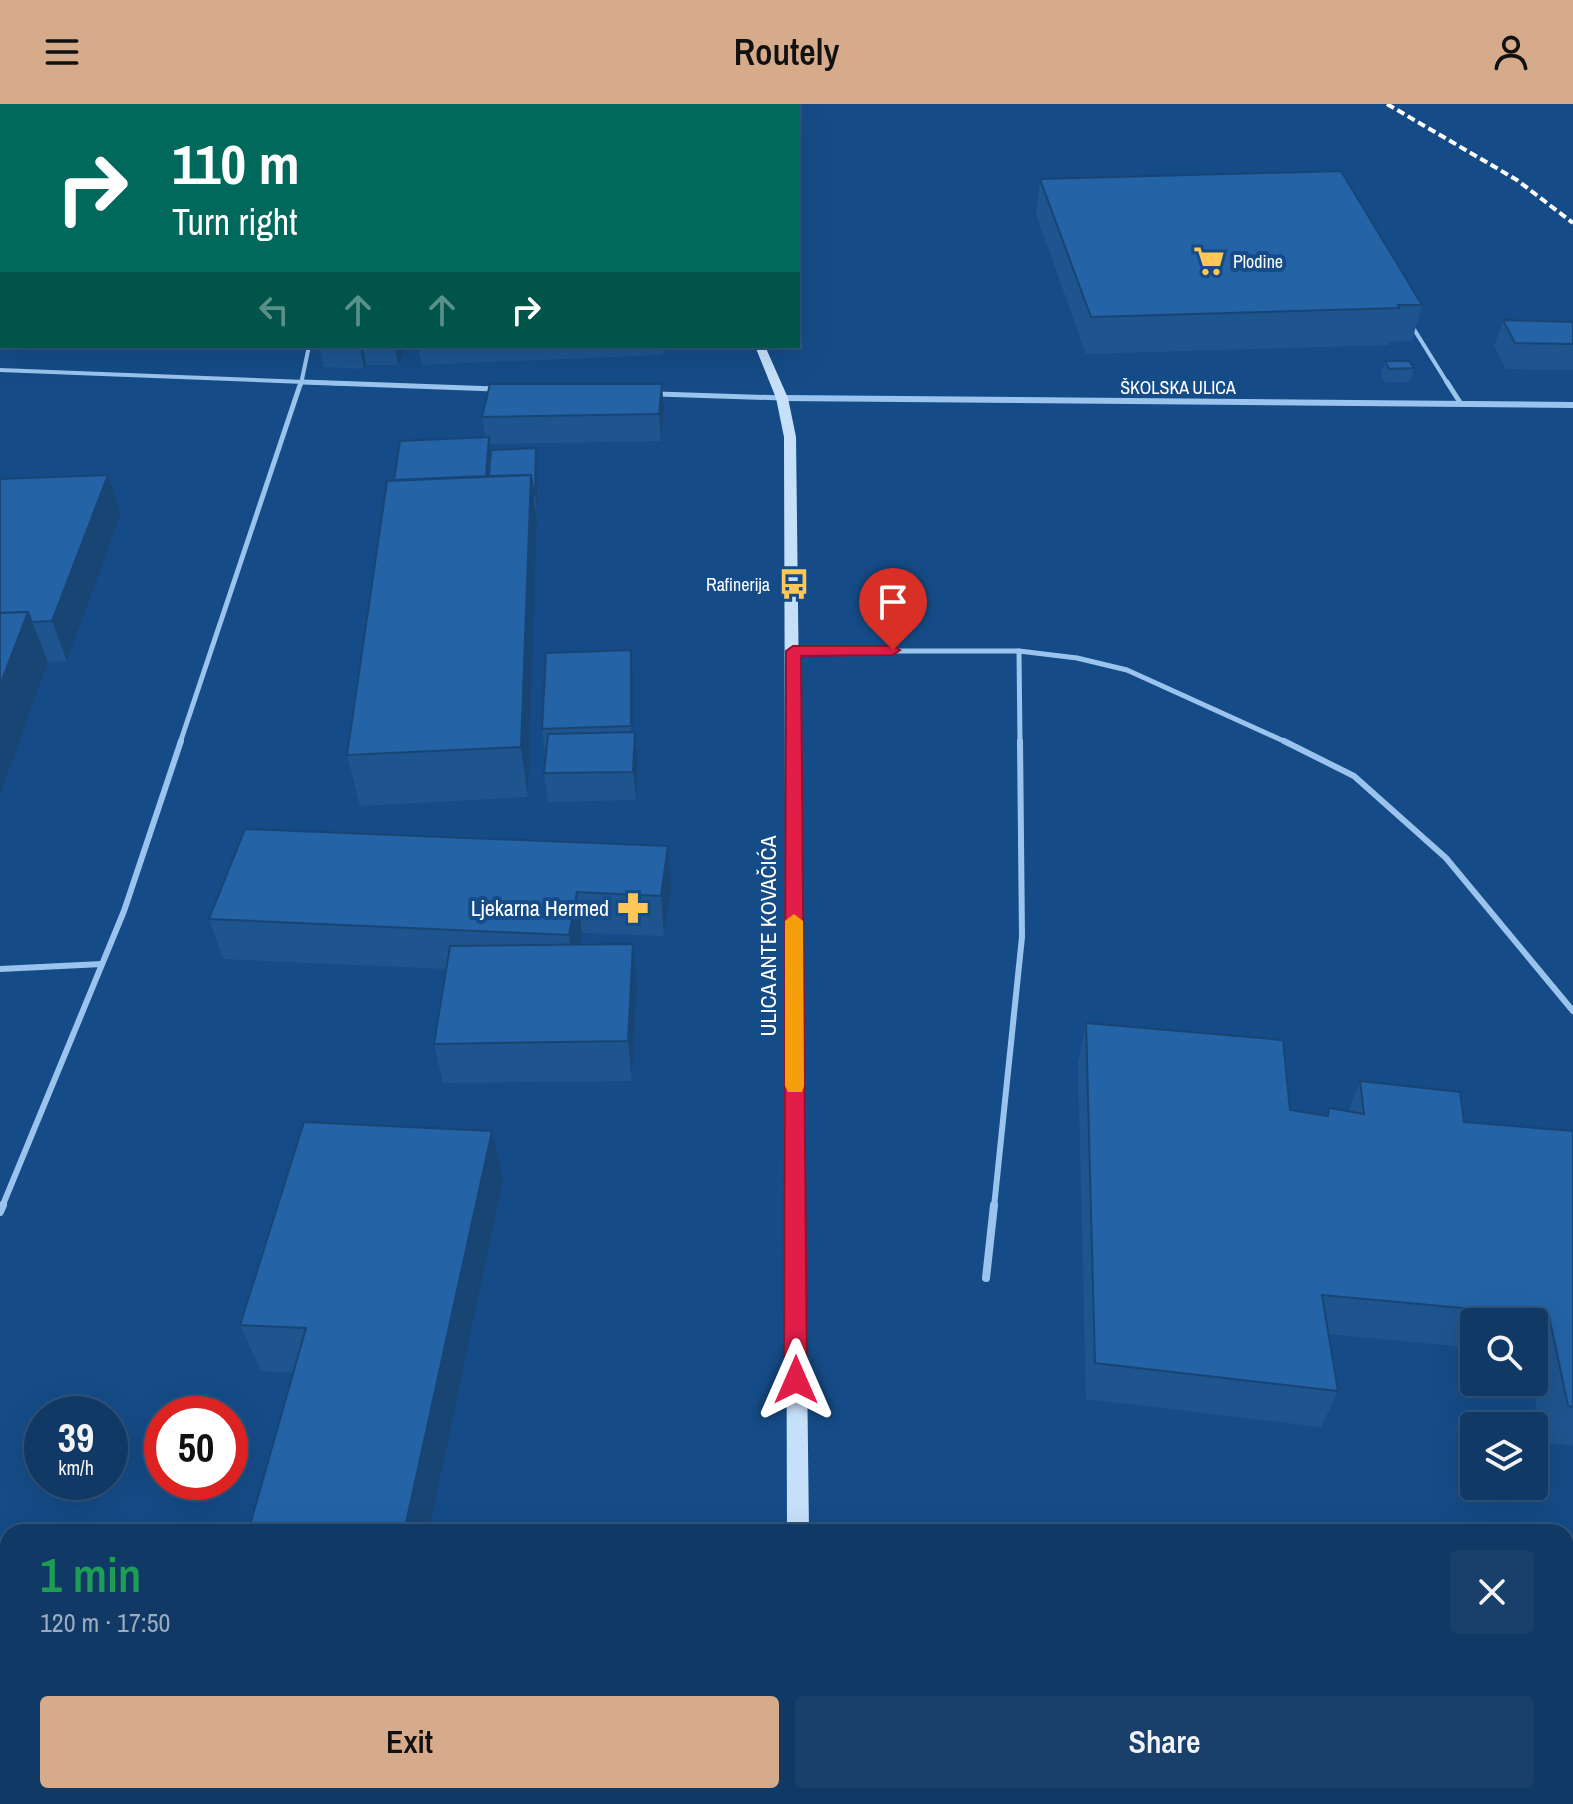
<!DOCTYPE html>
<html lang="en">
<head>
<meta charset="utf-8">
<style>
  body { margin:0; font-family:"Archivo Narrow",sans-serif; background:#19406b; color:#f1f3f6; height:100vh; display:flex; flex-direction:column; font-size:30px; white-space:nowrap }
  * { box-sizing:border-box; margin:0 }
  p { font-size:26px; color:#9cacbf }
  .icon { flex:none; width:44px; height:44px; fill:none; stroke:currentColor; stroke-width:2; stroke-linecap:round; stroke-linejoin:round }
  .map { position:relative; flex:1; overflow:hidden }
  .side { position:absolute; left:0px; top:1420px; width:1574px; height:280px; display:flex; flex-direction:column; background:#103965; border-radius:24px 24px 0 0; box-shadow:0 8px 32px #0002,0 0 0 2px #305379 }
  .side>* { flex:none }
  .top-card { position:absolute; left:0px; top:0px; width:800px; height:244px; box-shadow:0 8px 32px #0002,0 0 0 2px #305379; background:#00695c; color:#fff; overflow:hidden }
  .buttons { position:absolute; left:1460px; top:1204px; display:grid; gap:16px }
  .buttons a { display:grid; place-items:center; width:88px; height:88px; border-radius:8px; background:#103965; box-shadow:0 8px 32px #0002,0 0 0 2px #305379; font-size:40px }
  .speed { position:absolute; left:24px; top:1292px; display:flex; gap:16px; font-size:40px; font-weight:700; text-align:center }
  .speed>* { display:grid; place-content:center; width:104px; height:104px; border-radius:50%; background:#103965; box-shadow:0 8px 32px #0002,0 0 0 2px #305379; line-height:1 }
  .speed small { font-size:20px; font-weight:400 }
  .speed .limit { border:12px solid #d22; background:#fff; color:#111 }
  .pin { position:absolute; display:grid; place-items:center; width:68px; height:68px; color:#fff; margin:-82px -34px; border-radius:50% 50% 50% 0; rotate:-45deg; box-shadow:0 0 8px #0007 }
  .pin .icon { rotate:45deg }
  .me { position:absolute; width:88px; margin:-44px; rotate:0deg; stroke-linejoin:round; filter:drop-shadow(0 0 6px #0008) }
  .turn { display:flex; align-items:center; gap:28px; height:168px; padding:0 40px; font-size:36px }
  .turn .icon { width:104px; height:104px; stroke-width:2.5 }
  .turn b { display:block; font-size:56px; line-height:68px }
  .lanes { display:flex; align-items:center; height:76px; padding:0 40px; background:#0003; justify-content:center; gap:40px; direction:ltr }
  .lanes .off { opacity:.35 }
  .round { display:grid; place-items:center; flex:none; width:84px; height:84px; border-radius:8px; background:#19406b }
  .headline { display:flex; align-items:center; justify-content:space-between; height:136px; padding:0 40px }
  h1 { font-size:48px; font-weight:600; line-height:60px; color:#1e9e55 }
  .action { display:flex; gap:16px; margin-top:auto; padding:16px 40px }
  .action a { flex:1; height:92px; border-radius:8px; background:#d6ab8b; color:#111; font-size:32px; font-weight:600; line-height:92px; text-align:center }
  .action a+a { background:#19406b; color:#f1f3f6 }
  header { display:flex; justify-content:space-between; align-items:center; height:104px; padding:0 40px; background:#d6ab8b; color:#111; font-size:36px; font-weight:600 }
  .map>svg:first-child { display:block }
</style>
</head>
<body>
<header><svg class="icon" aria-label="menu" viewBox="0 0 24 24"><path d="M4 6h16M4 12h16M4 18h16"/></svg>Routely<svg class="icon" aria-label="person" viewBox="0 0 24 24"><circle cx="12" cy="8" r="4"/><path d="M4 21q1-7 8-7t8 7"/></svg></header>
<div class="map">
<svg width="1573" height="1700" viewBox="0 0 1573 1700">
  <rect width="100%" height="100%" fill="#154c87"/>
  <g fill="none" stroke-linecap="round" stroke-linejoin="round">
    <!-- lane-far3 -->
    <g stroke="#9ac4ee" stroke-width="4">
      <polyline points="0,157 2,153"/>
      <polyline points="1412,222 1448,280"/>
      <polyline points="0,266 355,280"/>
      <polyline points="301,280 309,242"/>
    </g>
    <!-- lane-far2 -->
    <g stroke="#9ac4ee" stroke-width="5">
      <polyline points="303,278 495,285"/>
      <polyline points="1447,278 1461,300"/>
      <polyline points="658,290 782,294"/>
      <polyline points="793,547 1019,547 1077,554 1127,566 1288,639"/>
      <polyline points="1019,547 1020,639"/>
      <polyline points="180,639 301,278"/>
    </g>
    <!-- lane-far1 -->
    <g stroke="#9ac4ee" stroke-width="6">
      <polyline points="1284,637 1354,672 1446,754 1573,907"/>
      <polyline points="0,865 102,860"/>
      <polyline points="2,1103 124,807 181,637"/>
      <polyline points="994,1103 1022,833 1020,637"/>
    </g>
    <!-- lane -->
    <g stroke="#9ac4ee" stroke-width="8">
      <polyline points="0,1108 3,1101"/>
      <polyline points="986,1174 994,1101"/>
    </g>
    <!-- street -->
    <polyline stroke="#9ac4ee" stroke-width="6" points="782,294 1573,301"/>
    <!-- secondary -->
    <g fill="#c7e0fa" fill-rule="evenodd">
      <polygon points="628,0 636,0 637,2 629,2"/>
      <polygon points="755,242 765,242 788,294 796,333 809,1428 787,1428 784,333 776,294"/>
      <rect x="791" y="1692" width="24" height="8"/>
    </g>
    <!-- rail -->
    <polyline stroke="#fff" stroke-width="4" stroke-dasharray="8 4" stroke-linecap="butt" points="1387,0 1517,76 1573,119"/>
  </g>
  <!-- wall -->
  <g fill="#1e558f">
    <rect x="462" y="0" width="73" height="2"/>
    <polygon points="710,0 797,0 797,2 711,2"/>
    <polygon points="1040,75 1422,201 1412,237 1390,238 1389,241 1086,250 1036,110"/>
    <polygon points="1503,216 1573,218 1573,266 1506,265 1494,242"/>
    <polygon points="320,242 406,242 398,261 366,261 364,265 324,263"/>
    <polygon points="418,242 663,242 663,251 422,261"/>
    <polygon points="1385,257 1414,264 1410,278 1385,278 1381,270"/>
    <polygon points="664,307 661,337 490,340 491,346 536,344 538,358 537,405 535,405 537,419 528,693 360,702 347,651 394,376 485,333 482,313"/>
    <polygon points="0,375 121,410 67,557 48,558 0,692"/>
    <polygon points="633,573 633,628 635,628 638,656 636,696 548,698 544,669 546,654 542,625"/>
    <polygon points="668,742 671,783 664,832 582,829 580,840 633,840 637,880 632,977 443,979 434,940 446,865 223,855 209,815"/>
    <polygon points="1086,919 1290,1006 1326,1012 1329,1004 1348,1008 1360,977 1464,1018 1573,1027 1573,1342 1543,1338 1532,1278 1534,1278 1534,1218 1474,1218 1474,1244 1329,1230 1338,1287 1321,1323 1086,1295 1078,959"/>
    <polygon points="503,1076 429,1428 248,1428 293,1269 261,1267 240,1221"/>
    <polygon points="201,1692 374,1692 372,1700 207,1700"/>
  </g>
  <!-- shaded-wall -->
  <g fill="#184574">
    <polygon points="17,0 33,0 34,2 16,2"/>
    <polygon points="246,0 267,0 266,2 245,2"/>
    <polygon points="739,0 797,0 797,2 725,2"/>
    <polygon points="2,26 2,63 0,66 0,29"/>
    <polygon points="360,242 363,242 366,261 364,265"/>
    <polygon points="395,242 406,242 398,261"/>
    <polygon points="662,280 664,307 661,337 659,310"/>
    <polygon points="489,333 493,360 485,394"/>
    <polygon points="536,344 538,358 537,405 535,391"/>
    <polygon points="108,371 121,410 67,557 52,517"/>
    <polygon points="531,371 537,419 528,693 521,643"/>
    <polygon points="28,508 48,558 0,692 0,581"/>
    <polygon points="631,546 633,573 633,650 631,622"/>
    <polygon points="635,628 638,656 636,696 633,668"/>
    <polygon points="668,742 671,783 664,832 661,792"/>
    <polygon points="577,788 582,829 575,871 569,831"/>
    <polygon points="633,840 637,880 632,977 628,937"/>
    <polygon points="492,1027 503,1076 429,1428 404,1428"/>
    <polygon points="359,1692 374,1692 372,1700 364,1700"/>
  </g>
  <!-- building -->
  <g fill="#2363a6" stroke="#184574" stroke-width="2">
    <polygon points="0,0 17,0 16,2 2,2 2,26 0,29"/>
    <polygon points="196,0 246,0 245,2 195,2"/>
    <polygon points="1341,67 1422,201 1398,201 1399,204 1091,213 1040,75"/>
    <polygon points="1503,216 1573,218 1573,240 1515,239"/>
    <polygon points="1385,257 1409,257 1414,264 1389,265"/>
    <polygon points="490,280 662,280 659,310 482,313"/>
    <polygon points="489,333 486,372 394,376 400,337"/>
    <polygon points="536,344 535,391 534,391 531,371 489,372 491,346"/>
    <polygon points="108,371 52,517 32,518 28,508 0,509 0,375"/>
    <polygon points="531,371 521,643 347,651 387,377"/>
    <polygon points="28,508 0,581 0,509"/>
    <polygon points="631,546 631,622 542,625 546,549"/>
    <polygon points="635,628 633,668 544,669 548,630"/>
    <polygon points="245,725 668,742 661,792 577,788 569,831 209,815"/>
    <polygon points="633,840 628,937 434,940 450,842"/>
    <polygon points="1086,919 1283,936 1290,1006 1328,1012 1329,1004 1364,1010 1360,977 1460,988 1464,1018 1573,1027 1573,1303 1568,1302 1549,1212 1322,1191 1338,1287 1095,1259"/>
    <polygon points="304,1018 492,1027 404,1428 248,1428 306,1224 240,1221"/>
  </g>
  <!-- route -->
  <polygon fill="#e11d48" stroke="#92132f" stroke-width="2" points="793,542 893,542 900,546 893,551 801,552 807,1276 804,1283 796,1286 788,1283 784,1276 786,547"/>
  <!-- slow -->
  <polygon fill="#f59e0b" points="794,810 803,817 804,982 802,988 788,988 785,982 785,817"/>
  <!-- icons -->
  <defs>
    <symbol id="supermarket-bare" viewBox="-9 -9 18 18"><path d="M-6-5.5h2.5l.6 2H6L4.5 2H-2.5L-4.4-4H-6ZM-1.5 3.2a1.3 1.3 0 1 0 .1 0ZM3 3.2a1.3 1.3 0 1 0 .1 0Z" fill="#ffc758" stroke="#154c87" stroke-width="2.5" paint-order="stroke"/></symbol>
    <symbol id="bus-bare" viewBox="-9 -9 18 18"><path d="M-5-6H5V4H4V6H2V4H-2V6H-4V4H-5ZM-3.5-4V0h7V-4ZM-3.5 1.2v1.5H-2V1.2ZM2 1.2v1.5H3.5V1.2Z" fill="#ffc758" stroke="#154c87" stroke-width="2.5" paint-order="stroke"/></symbol>
    <symbol id="pharmacy-bare" viewBox="-9 -9 18 18"><path d="M-2-6h4v4h4v4h-4v4h-4v-4h-4v-4h4Z" fill="#ffc758" stroke="#154c87" stroke-width="2.5" paint-order="stroke"/></symbol>
  </defs>
  <g fill-rule="evenodd">
    <use href="#supermarket-bare" x="1187" y="135" width="44" height="44"/>
    <use href="#bus-bare" x="772" y="458" width="44" height="44"/>
    <use href="#pharmacy-bare" x="611" y="782" width="44" height="44"/>
  </g>
  <g text-anchor="middle" dominant-baseline="central" stroke-width="8" stroke-linejoin="round" paint-order="stroke">
    <!-- far-poi labels -->
    <g font-size="18" fill="#fff" stroke="#154c87" text-anchor="start">
      <text x="1233" y="157">Plodine</text>
      <text x="770" y="480" text-anchor="end">Rafinerija</text>
    </g>
    <!-- far-street labels -->
    <g font-size="18" fill="#fff" stroke="#154c87">
      <text x="1178" y="283">ŠKOLSKA ULICA</text>
    </g>
    <!-- poi labels -->
    <g font-size="22" fill="#fff" stroke="#154c87" text-anchor="end">
      <text x="609" y="804">Ljekarna Hermed</text>
    </g>
    <!-- street labels -->
    <g font-size="22" fill="#fff" stroke="#154c87">
      <text transform="translate(768 832) rotate(-90)">ULICA ANTE KOVAČIĆA</text>
    </g>
  </g>
</svg>
<div class="buttons">
<a><svg class="icon" aria-label="search" viewBox="0 0 24 24"><circle cx="10" cy="10" r="6"/><path d="M15 15l6 6"/></svg></a>
<a><svg class="icon" aria-label="layers" viewBox="0 0 24 24"><path d="M12 4l9 5-9 5-9-5zM3 14l9 5 9-5"/></svg></a>
</div>
<div class="speed"><div>39<small>km/h</small></div><div class="limit">50</div></div>
<div class="pin" style="left:893px;top:546px;background:#d93025"><svg class="icon" aria-label="arrive" viewBox="0 0 24 24"><path d="M6 21V4h12l-3 4 3 4H6"/></svg></div>
<svg class="me" style="left:796px;top:1276px" viewBox="-20 -20 40 40"><path d="M0-17L14 15 0 8-14 15z" fill="#e11d48" stroke="#fff" stroke-width="4"/></svg>
<div class="top-card">
<div class="turn"><svg class="icon" aria-label="right" viewBox="0 0 24 24"><path d="M7 20v-9h11M14 6l5 5-5 5"/></svg><div><b>110 m</b>Turn right</div></div>
<div class="lanes"><svg class="icon off" aria-label="left" viewBox="0 0 24 24"><path d="M17 20v-9H6M10 6l-5 5 5 5"/></svg><svg class="icon off" aria-label="ahead" viewBox="0 0 24 24"><path d="M12 20V5M6 11l6-6 6 6"/></svg><svg class="icon off" aria-label="ahead" viewBox="0 0 24 24"><path d="M12 20V5M6 11l6-6 6 6"/></svg><svg class="icon" aria-label="right" viewBox="0 0 24 24"><path d="M7 20v-9h11M14 6l5 5-5 5"/></svg></div>
</div>
<section class="side">
<div class="headline"><div><h1>1 min</h1><p>120 m · 17:50</p></div><a class="round"><svg class="icon" aria-label="close" viewBox="0 0 24 24"><path d="M6 6l12 12M18 6L6 18"/></svg></a></div>
<div class="action"><a>Exit</a><a>Share</a></div>
</section>
</div>
</body>
</html>
